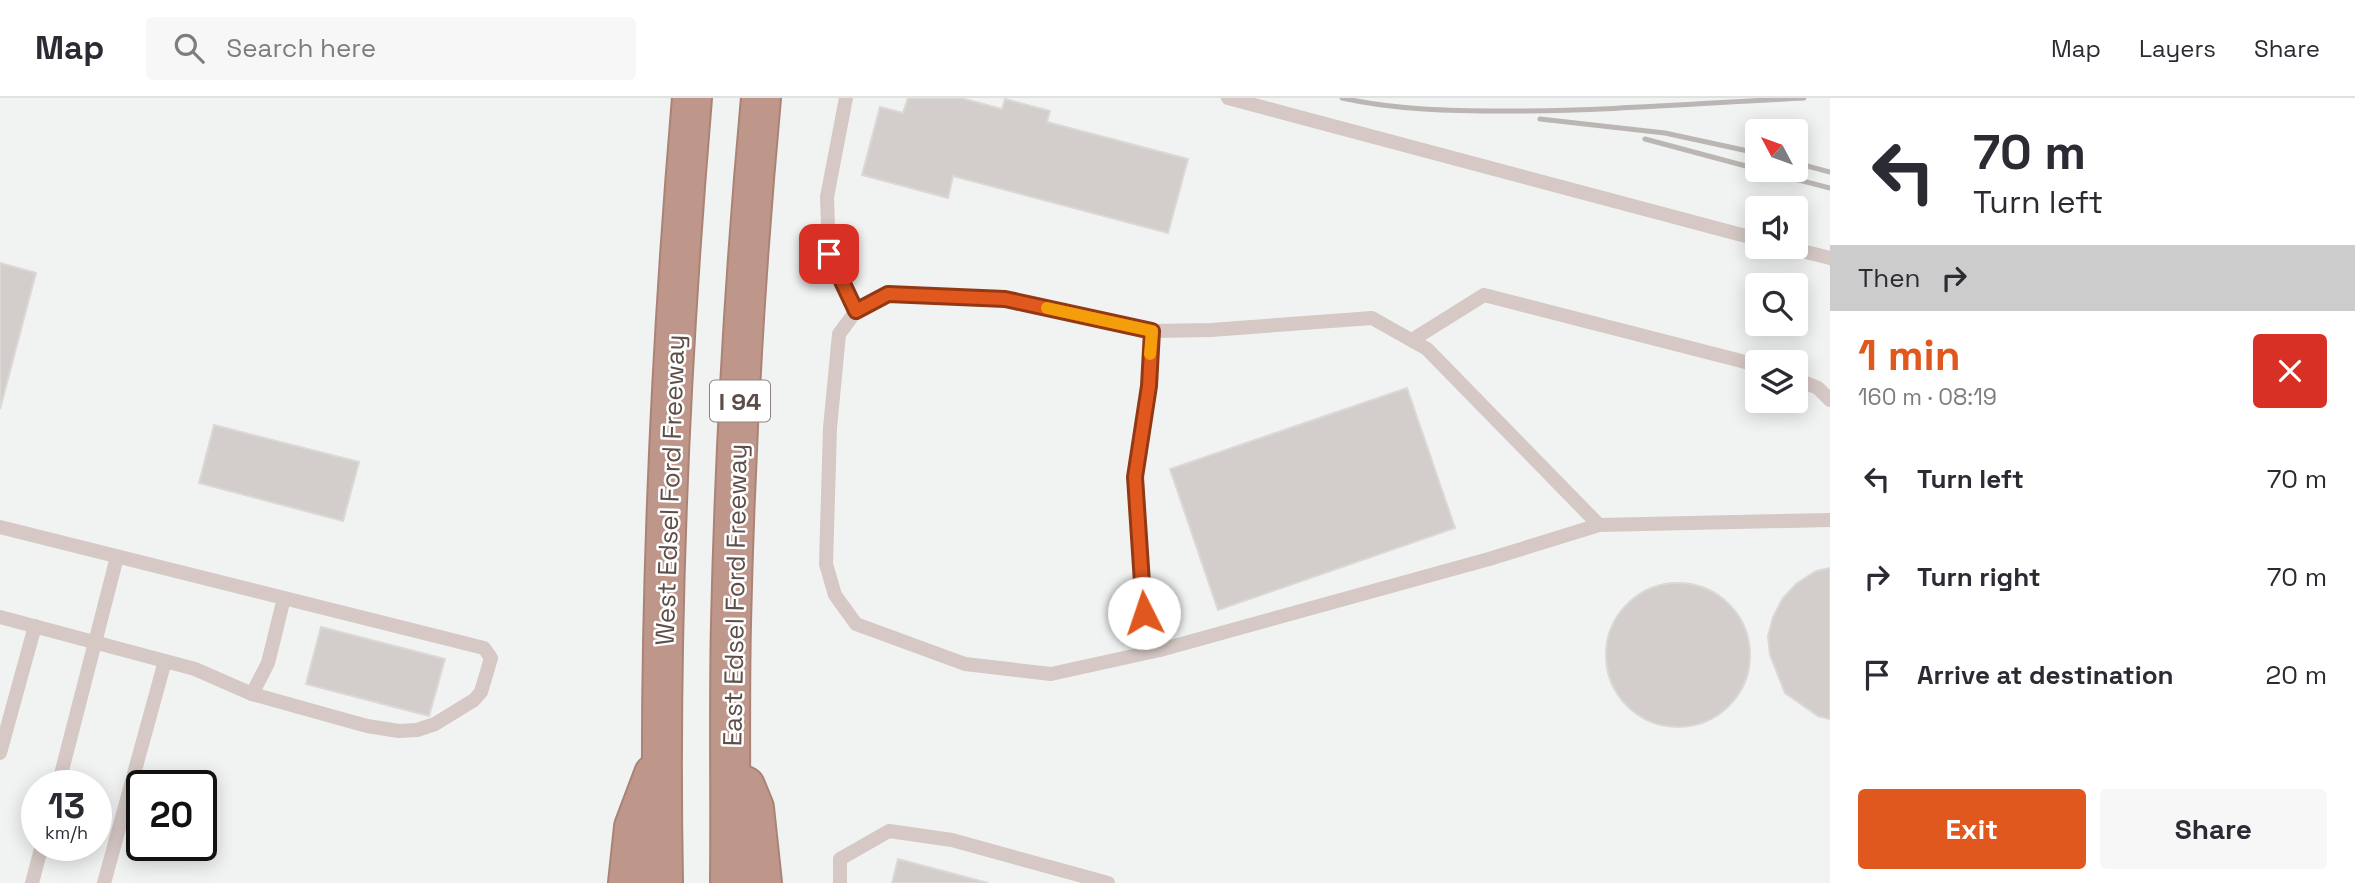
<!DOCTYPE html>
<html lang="en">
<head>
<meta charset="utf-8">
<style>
  body { margin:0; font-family:"Space Grotesk",sans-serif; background:#f7f7f7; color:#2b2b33; height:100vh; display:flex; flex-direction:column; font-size:26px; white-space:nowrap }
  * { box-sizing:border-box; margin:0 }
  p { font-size:23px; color:#7c7c81 }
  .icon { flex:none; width:38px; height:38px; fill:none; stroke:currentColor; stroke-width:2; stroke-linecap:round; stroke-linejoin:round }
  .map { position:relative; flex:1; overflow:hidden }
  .details { display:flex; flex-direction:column; background:#fff; width:525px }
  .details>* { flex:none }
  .hud { background:#fff; color:#2b2b33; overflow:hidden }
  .needle { width:46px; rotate:311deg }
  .controls { position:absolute; left:1745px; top:21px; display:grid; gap:14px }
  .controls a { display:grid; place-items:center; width:63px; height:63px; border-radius:7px; background:#fff; box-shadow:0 4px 18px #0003; font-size:35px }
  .speed { position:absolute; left:21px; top:672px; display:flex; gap:14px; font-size:35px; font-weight:700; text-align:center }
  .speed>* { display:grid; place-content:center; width:91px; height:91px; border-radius:50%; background:#fff; box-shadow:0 4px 18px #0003; line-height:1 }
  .speed small { font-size:18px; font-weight:400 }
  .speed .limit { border:4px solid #111; border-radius:10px; background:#fff; color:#111 }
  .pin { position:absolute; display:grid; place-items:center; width:60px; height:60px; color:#fff; margin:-30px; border-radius:14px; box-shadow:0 4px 10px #0006 }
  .me { position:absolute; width:77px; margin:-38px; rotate:356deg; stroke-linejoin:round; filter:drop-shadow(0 0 5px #0008) }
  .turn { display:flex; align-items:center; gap:24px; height:147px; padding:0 28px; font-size:32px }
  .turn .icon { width:91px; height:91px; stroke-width:2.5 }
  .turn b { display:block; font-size:49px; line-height:60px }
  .then { display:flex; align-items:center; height:66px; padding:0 28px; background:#0003; gap:14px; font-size:26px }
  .round { display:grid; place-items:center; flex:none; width:74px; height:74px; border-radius:7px; background:#f7f7f7 }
  .overview { display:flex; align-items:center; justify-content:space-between; height:119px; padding:0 28px }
  h1 { font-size:42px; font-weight:700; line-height:52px; color:#e1581e }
  .button { display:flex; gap:14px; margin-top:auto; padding:14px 28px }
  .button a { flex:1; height:80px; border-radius:7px; background:#e1581e; color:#fff; font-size:28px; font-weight:700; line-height:80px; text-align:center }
  .button a+a { background:#f7f7f7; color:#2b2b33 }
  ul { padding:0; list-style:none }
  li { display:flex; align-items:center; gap:21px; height:98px; padding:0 28px }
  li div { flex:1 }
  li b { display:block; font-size:26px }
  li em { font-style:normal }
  header { display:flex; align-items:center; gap:42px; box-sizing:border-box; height:98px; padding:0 35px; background:#fff; border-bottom:2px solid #e1e1e2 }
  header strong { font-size:33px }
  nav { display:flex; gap:38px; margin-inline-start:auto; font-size:24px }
  .search { width:490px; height:63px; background:#f7f7f7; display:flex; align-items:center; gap:18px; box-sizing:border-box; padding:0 24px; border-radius:7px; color:#7c7c81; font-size:26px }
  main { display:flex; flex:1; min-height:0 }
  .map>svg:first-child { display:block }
</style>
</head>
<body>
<header>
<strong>Map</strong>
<div class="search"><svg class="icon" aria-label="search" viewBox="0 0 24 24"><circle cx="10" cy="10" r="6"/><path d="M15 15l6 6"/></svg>Search here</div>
<nav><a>Map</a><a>Layers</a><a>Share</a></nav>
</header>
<main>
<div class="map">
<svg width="1830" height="785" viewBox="0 0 1830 785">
  <rect width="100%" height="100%" fill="#f1f3f3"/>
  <!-- building -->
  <g fill="#d3cecb" stroke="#dcd8d5" stroke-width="2">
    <polygon points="908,0 961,0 1002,11 1005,1 1050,13 1047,24 1188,61 1168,135 953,78 948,100 862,77 880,9 903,15"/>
    <polygon points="0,165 36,175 0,311"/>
    <polygon points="1407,290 1455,430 1218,512 1170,371"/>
    <polygon points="214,327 359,364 343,423 199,385"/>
    <polygon points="1830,470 1830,621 1818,618 1785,595 1770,557 1768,538 1773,519 1783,500 1796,486 1816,473"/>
    <circle cx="1678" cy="557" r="72"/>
    <polygon points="321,529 445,561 429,618 306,586"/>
    <polygon points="898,761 988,785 892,785"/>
  </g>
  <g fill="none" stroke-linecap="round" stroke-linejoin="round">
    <defs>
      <g id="motorway">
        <polyline points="745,688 754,710 762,785"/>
        <polyline points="628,785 634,729 654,676"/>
        <path d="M 663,785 C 658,523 670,261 692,0"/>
        <path d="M 730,785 C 731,698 729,611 731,525 C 735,350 745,174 761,0"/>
      </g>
    </defs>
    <!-- motorway casing -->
    <use href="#motorway" stroke="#aa8376" stroke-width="42"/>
    <!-- service -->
    <g stroke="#d5c8c5" stroke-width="14">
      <polyline points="846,0 827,99 829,156 856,213"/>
      <polyline points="1228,0 1757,141"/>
      <polyline points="1786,149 1830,160"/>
      <polyline points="1152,233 1005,201 888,196 856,213 839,236 830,330 826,466 835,497 856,526 965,566 1051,576 1160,552"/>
      <polyline points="1412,242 1484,197 1757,267"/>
      <polyline points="1796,281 1818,290 1830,302"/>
      <polyline points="1599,427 1427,251 1372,220 1211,232 1152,233 1149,288 1135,379 1144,515 1160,552 1489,461 1599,427 1830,422"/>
      <polyline points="0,429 484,550 491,560 481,594 474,602 435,626 417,632 399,633 367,628 252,596 195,571 0,519"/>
      <polyline points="252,596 268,565 284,500"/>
      <polyline points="0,655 35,528"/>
      <polyline points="58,688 117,459"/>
      <polyline points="32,785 42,747"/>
      <polyline points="104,785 165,563"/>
      <polyline points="840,785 840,761 889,733 952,742 1108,785"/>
    </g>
    <!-- motorway -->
    <use href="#motorway" stroke="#be978a" stroke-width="38"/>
    <!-- rail -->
    <g stroke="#bbb6b3" stroke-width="5">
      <path d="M 1342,0 C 1396,12 1451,13 1506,13 C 1605,13 1704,5 1804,0"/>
      <polyline points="1540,21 1665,35 1757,55"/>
      <polyline points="1645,41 1757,71"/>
      <polyline points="1796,65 1830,74"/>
      <polyline points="1760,72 1830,90"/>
    </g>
  </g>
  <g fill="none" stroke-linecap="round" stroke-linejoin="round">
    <defs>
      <polyline id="route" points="829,156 856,213 888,196 1005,201 1152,233 1149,288 1135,379 1144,515"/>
    </defs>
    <!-- route casing -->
    <use href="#route" stroke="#923914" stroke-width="18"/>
    <!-- route -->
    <use href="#route" stroke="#e1581e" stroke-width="12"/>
    <!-- slow -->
    <polyline stroke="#f59e0b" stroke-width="12" points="1047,210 1152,233 1150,256"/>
  </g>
  <g text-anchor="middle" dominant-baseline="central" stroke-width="5" stroke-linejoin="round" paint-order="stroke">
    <!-- shield labels -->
    <rect fill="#fff" stroke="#8e8380" stroke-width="2" x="710" y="282.5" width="60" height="41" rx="5"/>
    <g font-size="24" font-weight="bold" fill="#5e4e49">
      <text x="740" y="303">I 94</text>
    </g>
    <!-- street labels -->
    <g font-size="26" fill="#5e4e49" stroke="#fff">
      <text transform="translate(670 392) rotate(-88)">West Edsel Ford Freeway</text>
      <text transform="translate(735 497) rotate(-89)">East Edsel Ford Freeway</text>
    </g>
  </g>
</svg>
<div class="controls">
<a><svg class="needle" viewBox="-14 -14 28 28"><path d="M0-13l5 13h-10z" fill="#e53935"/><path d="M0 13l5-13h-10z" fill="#7c7c81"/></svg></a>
<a><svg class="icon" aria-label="sound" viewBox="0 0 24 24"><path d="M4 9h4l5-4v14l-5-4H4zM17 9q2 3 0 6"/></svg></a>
<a><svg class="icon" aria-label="search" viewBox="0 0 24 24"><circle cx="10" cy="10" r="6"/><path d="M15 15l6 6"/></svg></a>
<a><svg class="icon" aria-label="layers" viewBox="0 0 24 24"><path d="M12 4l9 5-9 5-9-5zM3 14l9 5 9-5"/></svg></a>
</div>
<div class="speed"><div>13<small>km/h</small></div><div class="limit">20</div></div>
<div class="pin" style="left:829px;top:156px;background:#d93025"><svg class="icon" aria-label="arrive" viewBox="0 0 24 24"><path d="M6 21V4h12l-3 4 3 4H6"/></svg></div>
<svg class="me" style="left:1144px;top:515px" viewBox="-20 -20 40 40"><circle r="19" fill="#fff"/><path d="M0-13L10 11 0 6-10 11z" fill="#e1581e"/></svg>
</div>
<section class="details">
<div class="hud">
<div class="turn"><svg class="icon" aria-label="left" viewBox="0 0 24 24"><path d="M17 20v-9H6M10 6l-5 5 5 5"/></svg><div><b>70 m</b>Turn left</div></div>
<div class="then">Then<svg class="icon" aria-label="right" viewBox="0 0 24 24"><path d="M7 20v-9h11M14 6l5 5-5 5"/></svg></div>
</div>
<div class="overview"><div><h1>1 min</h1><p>160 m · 08:19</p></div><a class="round" style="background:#d93025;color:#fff"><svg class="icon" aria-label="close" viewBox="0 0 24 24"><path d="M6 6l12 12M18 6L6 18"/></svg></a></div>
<ul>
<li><svg class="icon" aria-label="left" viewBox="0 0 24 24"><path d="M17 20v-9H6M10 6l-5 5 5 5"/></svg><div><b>Turn left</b></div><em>70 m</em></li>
<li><svg class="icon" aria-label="right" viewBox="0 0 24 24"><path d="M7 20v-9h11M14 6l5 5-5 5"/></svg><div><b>Turn right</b></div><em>70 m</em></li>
<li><svg class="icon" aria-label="arrive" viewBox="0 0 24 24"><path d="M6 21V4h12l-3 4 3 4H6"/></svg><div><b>Arrive at destination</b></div><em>20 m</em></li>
</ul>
<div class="button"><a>Exit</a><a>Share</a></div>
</section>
</main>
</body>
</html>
